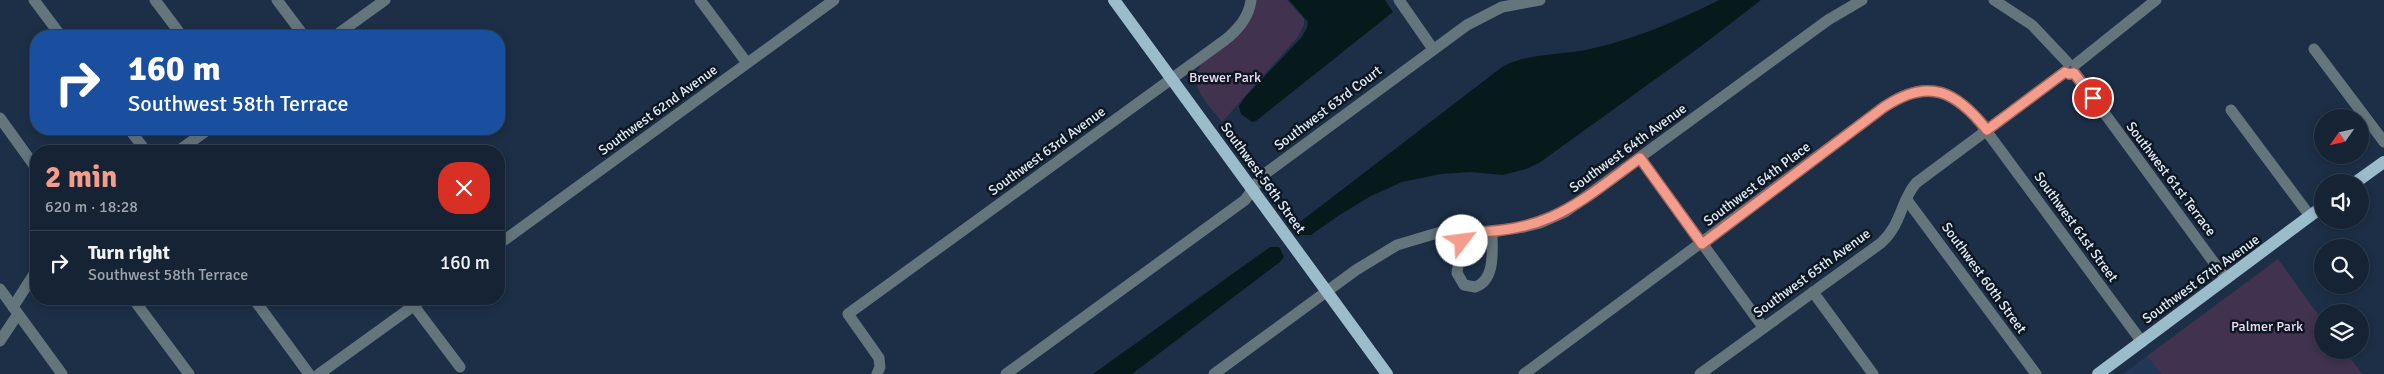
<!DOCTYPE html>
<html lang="en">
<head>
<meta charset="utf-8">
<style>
  body { margin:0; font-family:Signika,sans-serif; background:#222f40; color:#f1f3f6; height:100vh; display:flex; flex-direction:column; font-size:19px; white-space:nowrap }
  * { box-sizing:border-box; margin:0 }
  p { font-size:16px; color:#9da4ac }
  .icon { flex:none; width:28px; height:28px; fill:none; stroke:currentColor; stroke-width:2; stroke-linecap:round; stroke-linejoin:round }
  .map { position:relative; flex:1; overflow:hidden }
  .drawer { position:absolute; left:30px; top:145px; width:475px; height:160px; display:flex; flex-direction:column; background:#152334; border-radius:20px; box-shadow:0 2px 8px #0003,0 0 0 1px #34404f }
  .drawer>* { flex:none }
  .banner { position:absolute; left:30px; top:30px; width:475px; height:105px; border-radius:20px; box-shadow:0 2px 8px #0003,0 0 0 1px #34404f; background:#1a4fa0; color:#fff; overflow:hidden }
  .needle { width:32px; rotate:236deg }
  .controls { position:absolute; left:2314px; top:109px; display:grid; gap:10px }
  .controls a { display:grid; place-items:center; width:55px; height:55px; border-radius:50%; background:#152334; box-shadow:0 2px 8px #0003,0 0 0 1px #34404f; font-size:25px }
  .pin { position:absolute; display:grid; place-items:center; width:42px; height:42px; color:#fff; margin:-21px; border:2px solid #fff; border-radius:50%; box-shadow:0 1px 5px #0007 }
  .me { position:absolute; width:55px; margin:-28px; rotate:60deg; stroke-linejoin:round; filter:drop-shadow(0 0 4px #0008) }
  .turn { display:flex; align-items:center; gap:18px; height:105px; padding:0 15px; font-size:22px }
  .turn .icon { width:65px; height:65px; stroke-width:2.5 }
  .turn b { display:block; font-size:35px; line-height:42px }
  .round { display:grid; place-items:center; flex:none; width:52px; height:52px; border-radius:20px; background:#222f40 }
  .summary { display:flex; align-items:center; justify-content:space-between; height:85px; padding:0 15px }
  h1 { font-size:30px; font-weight:700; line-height:38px; color:#f59d8d }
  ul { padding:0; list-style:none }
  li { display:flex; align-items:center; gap:15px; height:65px; padding:0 15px; border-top:1px solid #34404f }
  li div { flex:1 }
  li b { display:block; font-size:19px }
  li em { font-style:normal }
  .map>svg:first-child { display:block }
</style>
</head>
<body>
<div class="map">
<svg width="2384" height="374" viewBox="0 0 2384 374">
  <rect width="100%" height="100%" fill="#1c2f46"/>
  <!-- built -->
  <polygon fill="#203855" points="2147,356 2161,374 2123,374"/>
  <!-- green -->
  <g fill="#41324f">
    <path d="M 1255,0 L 1287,0 L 1304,19 L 1304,25 L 1297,38 L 1222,122 C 1214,111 1197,95 1196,80 C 1195,61 1242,15 1255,0 Z"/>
    <polygon points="2278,259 2322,320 2322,350 2345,350 2362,374 2161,374 2147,356"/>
  </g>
  <!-- water -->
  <g fill="#061a1b">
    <polygon points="1289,0 1385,0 1393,12 1256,121 1252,122 1241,114 1239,106 1245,97 1301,38 1307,28 1308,22"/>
    <path d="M 1719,0 L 1761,0 L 1700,47 L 1539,163 L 1526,169 L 1503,175 L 1470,172 L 1441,174 L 1402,182 L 1371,196 L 1338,216 L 1311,235 L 1300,235 L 1298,232 L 1300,222 L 1502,67 C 1530,52 1563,56 1594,48 C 1638,38 1679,20 1719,0 Z"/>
    <polygon points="1270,247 1279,247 1284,257 1280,262 1132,374 1093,374"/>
  </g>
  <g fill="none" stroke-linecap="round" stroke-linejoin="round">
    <!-- minor -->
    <g stroke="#65757c" stroke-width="11">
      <polyline points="34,0 61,36"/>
      <polyline points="155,0 182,36"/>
      <polyline points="277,0 304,36"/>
      <polyline points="700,0 747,63"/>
      <polyline points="1399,0 1433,49"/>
      <polyline points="1994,0 2032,25 2067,62"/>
      <polyline points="335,36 385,0"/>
      <polyline points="2314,49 2384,142"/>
      <polyline points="2076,64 2156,0"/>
      <polyline points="2075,73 2226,279"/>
      <polyline points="2231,110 2310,216"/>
      <polyline points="0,118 36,168"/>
      <polyline points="129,129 146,151"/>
      <polyline points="178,151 209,129"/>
      <polyline points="1640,158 1763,327"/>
      <polyline points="1907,200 2036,374"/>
      <path d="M 1463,232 L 1457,273 L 1464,285 L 1475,287 C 1496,280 1492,250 1492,232"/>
      <polyline points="499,244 834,0"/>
      <polyline points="0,289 62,374"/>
      <polyline points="1813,292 1873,374"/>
      <polyline points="133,299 189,374"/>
      <polyline points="254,299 309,374"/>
      <polyline points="414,306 460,367"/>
      <polyline points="13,307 36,271"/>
      <polyline points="0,341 18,314"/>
      <polyline points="319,374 423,299"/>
      <path d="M 877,374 L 880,367 L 879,358 L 848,314 L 1225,40 C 1238,30 1249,16 1251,0"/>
      <polyline points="1006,374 1245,200 1262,176 1467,25 1502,7 1540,0"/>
      <polyline points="1214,374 1356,270 1397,245 1444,231 1486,232 1524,227 1540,223 1565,212 1828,20 1862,0"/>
      <path d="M 1524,374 L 1884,107 C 1923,80 1948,87 1979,121 L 2142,342"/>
      <path d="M 1700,374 L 1881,243 C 1902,224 1900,202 1916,183 L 2065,72"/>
    </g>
    <!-- major -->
    <g stroke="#9bbccb" stroke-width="12">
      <polyline points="1114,0 1387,374"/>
      <polyline points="2356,182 2384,162"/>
      <polyline points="2098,374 2322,207"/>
    </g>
  </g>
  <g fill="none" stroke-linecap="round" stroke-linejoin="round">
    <defs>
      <path id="route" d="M 1462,241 L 1463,232 C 1547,234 1576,205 1640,158 L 1702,244 L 1884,107 C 1929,77 1956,91 1987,130 L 2065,72 L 2069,74 L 2074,73 L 2093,98"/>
    </defs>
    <!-- route casing -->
    <use href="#route" stroke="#9f665c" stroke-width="12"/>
    <!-- route -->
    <use href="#route" stroke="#f59d8d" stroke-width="9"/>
  </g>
  <g text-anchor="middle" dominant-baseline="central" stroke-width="5" stroke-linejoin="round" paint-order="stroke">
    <!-- park labels -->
    <g font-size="14" fill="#ebddf9" stroke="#0e1721">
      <text x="1225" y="77">Brewer Park</text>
      <text x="2267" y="326">Palmer Park</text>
    </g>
    <!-- street labels -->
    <g font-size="14" fill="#deebfa" stroke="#0e1721">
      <text transform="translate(1328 108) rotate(-37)">Southwest 63rd Court</text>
      <text transform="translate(658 110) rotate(-36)">Southwest 62nd Avenue</text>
      <text transform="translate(1628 148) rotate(-36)">Southwest 64th Avenue</text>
      <text transform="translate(1047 151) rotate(-36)">Southwest 63rd Avenue</text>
      <text transform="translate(1263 178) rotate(54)">Southwest 56th Street</text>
      <text transform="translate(2171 179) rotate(53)">Southwest 61st Terrace</text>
      <text transform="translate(1757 184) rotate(-37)">Southwest 64th Place</text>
      <text transform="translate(2076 227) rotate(54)">Southwest 61st Street</text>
      <text transform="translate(1812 273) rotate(-36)">Southwest 65th Avenue</text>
      <text transform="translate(1984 278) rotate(54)">Southwest 60th Street</text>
      <text transform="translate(2201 279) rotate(-36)">Southwest 67th Avenue</text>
    </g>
  </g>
</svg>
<div class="controls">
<a><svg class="needle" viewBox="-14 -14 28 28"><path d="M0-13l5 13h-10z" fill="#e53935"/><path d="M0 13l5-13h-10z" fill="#9da4ac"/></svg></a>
<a><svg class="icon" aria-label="sound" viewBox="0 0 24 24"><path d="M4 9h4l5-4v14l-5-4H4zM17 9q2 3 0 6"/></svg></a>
<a><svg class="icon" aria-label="search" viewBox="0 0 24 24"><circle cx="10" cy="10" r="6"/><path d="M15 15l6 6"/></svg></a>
<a><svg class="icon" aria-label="layers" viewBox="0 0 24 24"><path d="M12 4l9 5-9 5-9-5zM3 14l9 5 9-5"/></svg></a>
</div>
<div class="pin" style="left:2093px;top:98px;background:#d93025"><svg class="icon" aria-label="arrive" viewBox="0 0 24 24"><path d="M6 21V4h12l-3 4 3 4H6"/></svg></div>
<svg class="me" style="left:1462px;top:241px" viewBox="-20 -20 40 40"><circle r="19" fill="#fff"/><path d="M0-13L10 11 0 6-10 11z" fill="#f59d8d"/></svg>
<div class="banner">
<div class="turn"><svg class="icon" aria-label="right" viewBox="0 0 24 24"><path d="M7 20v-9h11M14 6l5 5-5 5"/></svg><div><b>160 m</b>Southwest 58th Terrace</div></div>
</div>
<section class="drawer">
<div class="summary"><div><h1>2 min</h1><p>620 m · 18:28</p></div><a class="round" style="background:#d93025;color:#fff"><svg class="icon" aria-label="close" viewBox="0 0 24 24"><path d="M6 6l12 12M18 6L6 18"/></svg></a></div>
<ul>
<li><svg class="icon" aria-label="right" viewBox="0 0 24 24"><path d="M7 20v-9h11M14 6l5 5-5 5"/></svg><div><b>Turn right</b><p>Southwest 58th Terrace</p></div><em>160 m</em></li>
</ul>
</section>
</div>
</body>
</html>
